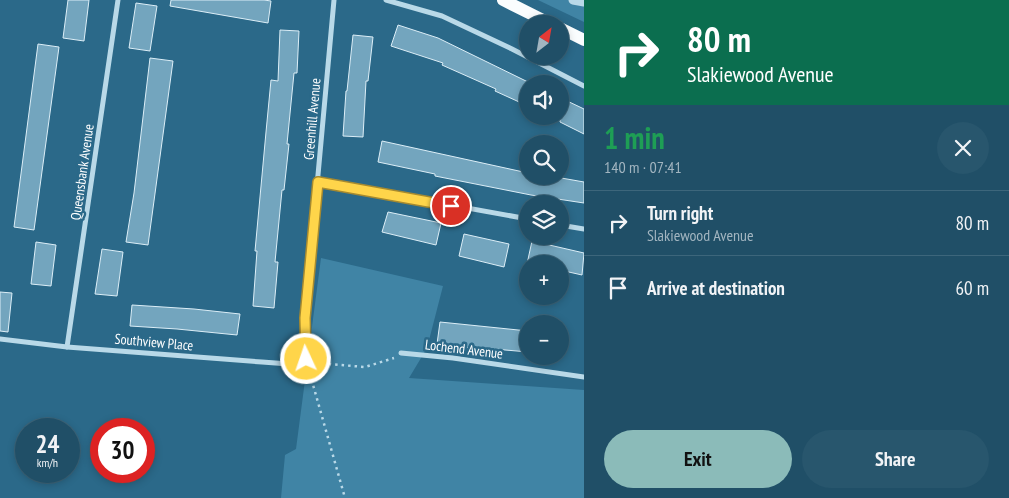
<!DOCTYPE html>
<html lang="en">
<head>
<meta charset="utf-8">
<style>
  body { margin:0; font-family:"PT Sans Narrow",sans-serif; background:#28566d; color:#f1f3f6; height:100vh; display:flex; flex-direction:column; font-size:19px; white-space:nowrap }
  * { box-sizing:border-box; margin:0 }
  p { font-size:16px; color:#a2b5c0 }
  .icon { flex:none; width:28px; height:28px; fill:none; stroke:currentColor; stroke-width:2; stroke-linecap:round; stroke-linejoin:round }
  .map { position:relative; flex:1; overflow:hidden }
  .sheet { display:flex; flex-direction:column; background:#204f67; width:425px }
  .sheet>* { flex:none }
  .banner { background:#0b6e4f; color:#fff; overflow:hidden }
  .needle { width:32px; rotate:31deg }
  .buttons { position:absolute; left:519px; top:15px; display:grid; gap:10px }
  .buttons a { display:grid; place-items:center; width:50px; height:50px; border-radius:50%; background:#204f67; box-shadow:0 2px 8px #0003,0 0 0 1px #3d667b; font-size:25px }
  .speed { position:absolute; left:15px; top:418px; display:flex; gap:10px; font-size:25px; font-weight:700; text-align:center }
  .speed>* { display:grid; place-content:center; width:65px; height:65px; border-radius:50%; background:#204f67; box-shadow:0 2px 8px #0003,0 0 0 1px #3d667b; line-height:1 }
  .speed small { font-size:12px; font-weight:400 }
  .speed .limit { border:8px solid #d22; background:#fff; color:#111 }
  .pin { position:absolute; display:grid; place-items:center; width:42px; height:42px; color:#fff; margin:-21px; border:2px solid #fff; border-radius:50%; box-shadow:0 1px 5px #0007 }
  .me { position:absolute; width:55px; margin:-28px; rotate:357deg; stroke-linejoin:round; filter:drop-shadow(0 0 4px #0008) }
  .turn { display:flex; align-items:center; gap:18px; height:105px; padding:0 20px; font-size:22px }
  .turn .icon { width:65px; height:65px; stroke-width:2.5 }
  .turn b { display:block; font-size:35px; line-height:42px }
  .round { display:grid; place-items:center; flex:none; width:52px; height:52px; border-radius:26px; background:#28566d }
  .summary { display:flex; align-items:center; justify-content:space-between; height:85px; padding:0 20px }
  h1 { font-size:30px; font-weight:600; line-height:38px; color:#1e9e55 }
  .primary-button { display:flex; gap:10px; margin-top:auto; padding:10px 20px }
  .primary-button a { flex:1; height:58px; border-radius:30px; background:#8bbbb9; color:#111; font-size:20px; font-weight:600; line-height:58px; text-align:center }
  .primary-button a+a { background:#28566d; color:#f1f3f6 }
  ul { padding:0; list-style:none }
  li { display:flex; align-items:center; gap:15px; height:65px; padding:0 20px; border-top:1px solid #3d667b }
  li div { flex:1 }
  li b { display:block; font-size:19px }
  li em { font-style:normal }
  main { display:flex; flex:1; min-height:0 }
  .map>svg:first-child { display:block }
</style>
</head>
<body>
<main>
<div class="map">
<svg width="584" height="498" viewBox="0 0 584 498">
  <rect width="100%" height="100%" fill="#2b6989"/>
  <!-- green -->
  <g fill="#4084a5">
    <polygon points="538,0 584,0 584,22"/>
    <polygon points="321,258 443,286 427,348 409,378 584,390 584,498 281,498 285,455 296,449"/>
  </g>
  <!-- building -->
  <g fill="#73a5be" stroke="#dceef7">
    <polygon points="68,0 89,0 84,41 63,38"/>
    <polygon points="171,0 264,0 271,1 268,23 170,6"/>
    <polygon points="136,3 157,6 150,51 129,48"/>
    <polygon points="398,25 438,38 528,82 528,106 495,91 496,89 442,65 443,63 391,46"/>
    <polygon points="280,30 299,31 297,73 294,73 287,144 289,144 284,190 282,190 275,262 278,262 274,308 253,306 257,251 255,251 266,132 271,80 278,81"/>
    <polygon points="353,35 373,37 368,81 366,81 363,137 343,136 346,91 347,91"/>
    <polygon points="38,44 59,47 34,230 14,227"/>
    <polygon points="150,58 173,61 148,245 126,242 134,193"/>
    <polygon points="563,99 584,109 584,134 560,122 560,105"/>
    <polygon points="382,141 528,173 528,176 550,176 584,182 584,203 531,195 435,176 435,174 378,162"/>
    <polygon points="388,212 441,223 436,245 382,232"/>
    <polygon points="464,234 509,244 504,267 459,256"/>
    <polygon points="532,241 584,253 582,275 560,270 560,264 527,264"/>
    <polygon points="36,242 56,245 51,286 31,284"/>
    <polygon points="102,249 123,252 117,296 95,294"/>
    <polygon points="0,292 12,293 8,332 0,331"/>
    <polygon points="132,305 194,309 240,314 237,335 177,329 130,326"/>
    <polygon points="440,322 528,331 528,352 494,349 494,351 437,344"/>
  </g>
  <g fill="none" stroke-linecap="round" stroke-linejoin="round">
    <!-- path -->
    <g stroke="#b9d9e8" stroke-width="2.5" stroke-dasharray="2.5 4" stroke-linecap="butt">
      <polyline points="316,361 328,364 365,367 394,358"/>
      <polyline points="308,367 345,498"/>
    </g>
    <!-- minor -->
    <g stroke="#b9d9e8" stroke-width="5">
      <polyline points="386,0 442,16 512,49 584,86"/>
      <polyline points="318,181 528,219"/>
      <polyline points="560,225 584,229"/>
      <polyline points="0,339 67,347 262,362 289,364 307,359 305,317 334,0"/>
      <polyline points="67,347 118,0"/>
      <polyline points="401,353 453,358 584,377"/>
    </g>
    <!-- tertiary -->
    <polyline stroke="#b9d9e8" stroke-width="9" points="573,0 584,2"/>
    <!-- primary -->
    <g stroke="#fafdfe" stroke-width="12">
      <polyline points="503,0 551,24"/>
      <polyline points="560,28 584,40"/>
    </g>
  </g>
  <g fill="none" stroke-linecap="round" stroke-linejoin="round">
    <defs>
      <polyline id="route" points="306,359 305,318 318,182 451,206"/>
    </defs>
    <!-- route casing -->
    <use href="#route" stroke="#a68a30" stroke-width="12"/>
    <!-- route -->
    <use href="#route" stroke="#ffd54a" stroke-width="9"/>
  </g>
  <g text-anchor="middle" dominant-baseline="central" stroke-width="5" stroke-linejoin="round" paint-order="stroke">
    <!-- street labels -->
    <g font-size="14" fill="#fff" stroke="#2b6989">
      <text transform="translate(312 119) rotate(-85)">Greenhill Avenue</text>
      <text transform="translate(82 172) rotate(-82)">Queensbank Avenue</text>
      <text transform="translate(154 342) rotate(5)">Southview Place</text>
      <text transform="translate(464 349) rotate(7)">Lochend Avenue</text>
    </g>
  </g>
</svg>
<div class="buttons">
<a><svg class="needle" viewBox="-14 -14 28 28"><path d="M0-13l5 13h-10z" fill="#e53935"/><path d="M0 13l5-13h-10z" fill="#a2b5c0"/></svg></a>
<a><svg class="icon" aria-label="sound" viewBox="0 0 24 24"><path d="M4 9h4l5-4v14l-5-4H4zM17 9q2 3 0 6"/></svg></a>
<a><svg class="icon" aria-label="search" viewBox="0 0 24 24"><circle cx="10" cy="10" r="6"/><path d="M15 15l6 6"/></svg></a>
<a><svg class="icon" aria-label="layers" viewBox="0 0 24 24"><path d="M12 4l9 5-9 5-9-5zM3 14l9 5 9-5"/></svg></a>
<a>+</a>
<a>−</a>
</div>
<div class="speed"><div>24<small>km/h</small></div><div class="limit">30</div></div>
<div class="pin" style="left:451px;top:206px;background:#d93025"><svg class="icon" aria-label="arrive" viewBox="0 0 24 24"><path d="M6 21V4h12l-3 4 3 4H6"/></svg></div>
<svg class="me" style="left:306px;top:359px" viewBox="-20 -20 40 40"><circle r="17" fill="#ffd54a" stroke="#fff" stroke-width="3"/><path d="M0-11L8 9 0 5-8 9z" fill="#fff"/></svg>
</div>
<section class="sheet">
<div class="banner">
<div class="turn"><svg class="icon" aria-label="right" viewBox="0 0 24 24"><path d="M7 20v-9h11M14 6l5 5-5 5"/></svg><div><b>80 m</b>Slakiewood Avenue</div></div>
</div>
<div class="summary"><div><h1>1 min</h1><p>140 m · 07:41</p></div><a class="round"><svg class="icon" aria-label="close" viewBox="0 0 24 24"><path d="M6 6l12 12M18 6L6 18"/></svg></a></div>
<ul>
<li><svg class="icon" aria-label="right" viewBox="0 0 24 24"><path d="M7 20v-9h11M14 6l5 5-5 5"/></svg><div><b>Turn right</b><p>Slakiewood Avenue</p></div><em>80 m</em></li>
<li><svg class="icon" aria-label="arrive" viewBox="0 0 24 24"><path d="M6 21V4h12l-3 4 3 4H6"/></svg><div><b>Arrive at destination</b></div><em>60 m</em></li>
</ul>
<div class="primary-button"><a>Exit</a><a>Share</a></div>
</section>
</main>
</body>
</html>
